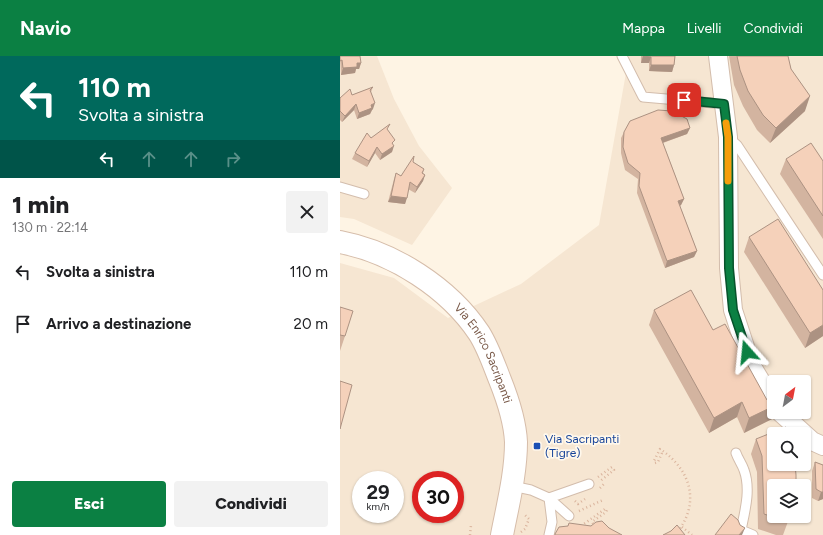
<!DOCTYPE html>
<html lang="it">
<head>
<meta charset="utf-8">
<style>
  body { margin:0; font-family:Figtree,sans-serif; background:#f2f2f2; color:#202124; height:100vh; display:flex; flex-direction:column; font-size:15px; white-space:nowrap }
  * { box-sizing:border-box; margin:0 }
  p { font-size:13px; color:#757577 }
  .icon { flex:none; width:22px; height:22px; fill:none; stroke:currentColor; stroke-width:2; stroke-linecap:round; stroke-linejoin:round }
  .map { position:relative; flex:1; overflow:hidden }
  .side { display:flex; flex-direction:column; background:#fff; width:340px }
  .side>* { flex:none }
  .banner { background:#00695c; color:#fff; overflow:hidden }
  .needle { width:26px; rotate:32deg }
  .buttons { position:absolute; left:427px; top:319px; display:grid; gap:8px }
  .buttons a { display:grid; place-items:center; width:44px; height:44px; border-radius:4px; background:#fff; box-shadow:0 1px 3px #0004; font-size:20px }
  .speed { position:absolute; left:12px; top:415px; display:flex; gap:8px; font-size:20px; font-weight:700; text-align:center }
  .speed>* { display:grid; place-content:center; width:52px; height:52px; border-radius:50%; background:#fff; box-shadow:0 1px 3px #0004; line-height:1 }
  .speed small { font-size:10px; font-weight:400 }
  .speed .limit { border:6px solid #d22; background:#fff; color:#111 }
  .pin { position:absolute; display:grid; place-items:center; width:34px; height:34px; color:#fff; margin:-17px; border-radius:8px; box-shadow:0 2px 6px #0006 }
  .me { position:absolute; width:44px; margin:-22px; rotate:342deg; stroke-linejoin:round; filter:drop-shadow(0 0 3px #0008) }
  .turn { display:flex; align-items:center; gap:14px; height:84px; padding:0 12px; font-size:18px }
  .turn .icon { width:52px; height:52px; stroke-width:2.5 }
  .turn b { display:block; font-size:28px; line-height:34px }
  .lanes { display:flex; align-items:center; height:38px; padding:0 12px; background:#0003; justify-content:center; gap:20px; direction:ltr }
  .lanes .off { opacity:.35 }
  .round { display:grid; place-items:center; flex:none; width:42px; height:42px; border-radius:4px; background:#f2f2f2 }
  .head { display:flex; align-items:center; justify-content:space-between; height:68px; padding:0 12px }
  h1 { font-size:24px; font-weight:800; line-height:30px }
  .button { display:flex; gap:8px; margin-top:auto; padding:8px 12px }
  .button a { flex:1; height:46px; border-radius:4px; background:#0b8043; color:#fff; font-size:16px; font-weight:800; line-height:46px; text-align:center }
  .button a+a { background:#f2f2f2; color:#202124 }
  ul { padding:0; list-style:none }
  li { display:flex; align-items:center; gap:12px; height:52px; padding:0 12px }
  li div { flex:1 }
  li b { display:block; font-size:15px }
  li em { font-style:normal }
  header { display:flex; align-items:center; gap:24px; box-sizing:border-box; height:56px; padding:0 20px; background:#0b8043; color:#fff }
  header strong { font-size:19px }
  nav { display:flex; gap:22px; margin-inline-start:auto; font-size:14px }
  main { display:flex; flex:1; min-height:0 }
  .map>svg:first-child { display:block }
</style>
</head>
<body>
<header>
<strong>Navio</strong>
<nav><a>Mappa</a><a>Livelli</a><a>Condividi</a></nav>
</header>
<main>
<section class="side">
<div class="banner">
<div class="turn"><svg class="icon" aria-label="left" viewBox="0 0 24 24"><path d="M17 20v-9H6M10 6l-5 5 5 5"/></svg><div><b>110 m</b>Svolta a sinistra</div></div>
<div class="lanes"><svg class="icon" aria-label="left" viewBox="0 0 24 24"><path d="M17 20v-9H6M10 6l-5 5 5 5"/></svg><svg class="icon off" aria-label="ahead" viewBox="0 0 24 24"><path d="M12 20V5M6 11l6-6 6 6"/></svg><svg class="icon off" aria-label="ahead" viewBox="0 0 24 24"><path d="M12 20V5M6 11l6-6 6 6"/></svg><svg class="icon off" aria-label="right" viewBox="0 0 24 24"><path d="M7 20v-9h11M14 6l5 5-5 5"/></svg></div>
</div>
<div class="head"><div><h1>1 min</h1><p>130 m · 22:14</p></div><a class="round"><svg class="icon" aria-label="close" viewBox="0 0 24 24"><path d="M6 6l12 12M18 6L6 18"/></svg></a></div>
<ul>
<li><svg class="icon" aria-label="left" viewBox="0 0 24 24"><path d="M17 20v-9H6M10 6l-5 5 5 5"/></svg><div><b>Svolta a sinistra</b></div><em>110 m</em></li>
<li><svg class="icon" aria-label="arrive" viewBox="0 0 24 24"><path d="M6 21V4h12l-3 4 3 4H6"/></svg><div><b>Arrivo a destinazione</b></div><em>20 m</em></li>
</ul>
<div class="button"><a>Esci</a><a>Condividi</a></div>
</section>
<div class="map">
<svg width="483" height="479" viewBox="0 0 483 479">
  <rect width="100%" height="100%" fill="#fef4e4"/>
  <!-- residential -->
  <g fill="#f6e6d2" fill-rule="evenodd">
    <polygon points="0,0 37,0 54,43 79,90 112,132 72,189 14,163 0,161"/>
    <path d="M 289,0 L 483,0 L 483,479 L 0,479 L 0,207 L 54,222 L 108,262 L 181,228 L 259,169 ZM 434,326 L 464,326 L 464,356 L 434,356 ZM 434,378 L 464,378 L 464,408 L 434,408 ZM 21,424 L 55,424 L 55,458 L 21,458 ZM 81,424 L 115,424 L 115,458 L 81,458 ZM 434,430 L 464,430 L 464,460 L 434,460 Z"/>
  </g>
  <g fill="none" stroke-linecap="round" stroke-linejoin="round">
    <defs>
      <g id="lane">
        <polyline points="282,0 303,41 384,48"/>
        <polyline points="388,81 397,89 483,219"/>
        <polyline points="0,131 24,138"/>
        <path d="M 396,397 C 398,403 402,408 404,414 C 411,433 405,455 401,474 L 413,479"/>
        <polyline points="172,430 191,434 209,442 212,466 209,479"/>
        <polyline points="229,460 209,442 249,428"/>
      </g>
      <g id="street">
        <polyline points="378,0 388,81 389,212 393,254 411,309 434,347"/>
        <polyline points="440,356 472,385 483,390"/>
      </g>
      <g id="secondary">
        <path id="s1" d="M 0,186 C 53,196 109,232 139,277 C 148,291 154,309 160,324 C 168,344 175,365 176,386 C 176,417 168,448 162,479"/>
      </g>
    </defs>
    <!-- lane casing -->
    <use href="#lane" stroke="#d3bdac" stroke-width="11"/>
    <!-- street casing -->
    <use href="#street" stroke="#d3bdac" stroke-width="20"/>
    <!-- secondary casing -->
    <use href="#secondary" stroke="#d6bdaa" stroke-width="24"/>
    <!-- path -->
    <g stroke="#dab49d" stroke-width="2.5" stroke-dasharray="1 3" stroke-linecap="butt">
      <path d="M 322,397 L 318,406 L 315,407 L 314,405 L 320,393 C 352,414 361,449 335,479"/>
      <polyline points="258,421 272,411 274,414 259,426"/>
      <polyline points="260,432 265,427"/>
      <polyline points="235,445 238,448 245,443"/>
      <polyline points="239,455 263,444"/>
      <polyline points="241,470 265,453 267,454 266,456 252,466 255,471"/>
      <polyline points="342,471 352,479"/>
      <polyline points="181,476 185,473 189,463 185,459"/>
      <polyline points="130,479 131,469"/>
    </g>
    <!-- lane -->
    <use href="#lane" stroke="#fff" stroke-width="9"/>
    <!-- street -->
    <use href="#street" stroke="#fff" stroke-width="18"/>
    <!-- secondary -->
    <use href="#secondary" stroke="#fff" stroke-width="22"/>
  </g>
  <!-- wall -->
  <g fill="#d3b4a0">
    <polygon points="0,0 21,7 19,13 16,13 15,17 1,19"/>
    <polygon points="301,0 335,0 334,9 332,16 309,15 309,7 301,7"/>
    <polygon points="389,0 448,0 451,13 465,55 430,87 417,74 403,50 394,29"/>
    <polygon points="33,31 31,36 33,53 32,54 30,58 17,63 14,54 2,66 0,64 0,42 12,39"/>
    <polygon points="350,72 347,78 323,87 344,143 341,149 340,150 357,195 354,201 325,212 297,137 298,123 285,114 281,97 281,82 284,76"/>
    <polygon points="48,74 53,89 52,96 40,104 35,97 27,111 12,103 15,97 31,82"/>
    <polygon points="446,103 483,105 483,183 440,118"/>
    <polygon points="73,106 84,113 83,117 85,119 83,125 75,137 68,133 65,148 48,146 54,123 56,117 61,120"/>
    <polygon points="409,181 483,280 465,292 404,196"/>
    <polygon points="0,251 5,280 0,295"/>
    <polygon points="314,254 373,274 432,363 404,377 397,361 369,377 309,269"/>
    <polygon points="416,383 450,460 443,479 436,479 418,473 417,416 411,398"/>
    <polygon points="475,406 483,409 483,443 478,445 472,442 472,415"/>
  </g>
  <!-- shaded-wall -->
  <g fill="#ac9282">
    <polygon points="303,0 311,1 309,7 301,7"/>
    <polygon points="17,7 21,7 19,13 16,13 15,17 1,19 3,12"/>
    <polygon points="311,9 334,9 332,16 309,15"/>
    <polygon points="470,40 465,55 430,87 436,72"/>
    <polygon points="35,47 33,53 32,54 30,58 17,63 19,57 31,49"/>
    <polygon points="16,48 14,54 2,66 5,60"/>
    <polygon points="350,72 347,78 319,88 321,82"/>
    <polygon points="54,90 52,96 40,104 42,98"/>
    <polygon points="37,91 35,97 27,111 29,105"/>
    <polygon points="85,119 83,125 75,137 77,131"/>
    <polygon points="51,140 67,142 65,148 48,146"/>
    <polygon points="344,143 341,149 336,151 338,145"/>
    <polygon points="357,195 354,201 325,212 327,205"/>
    <polygon points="483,269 483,280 465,292 470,277"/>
    <polygon points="402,346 397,361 369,377 374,362"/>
    <polygon points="434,350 434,356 435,356 432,363 404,377 409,362"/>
    <polygon points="481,436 483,436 483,443 478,445"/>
    <polygon points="405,472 402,479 399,479"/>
  </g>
  <!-- building -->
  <g fill="#f5d1ba" stroke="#ac9282">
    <polygon points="0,0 20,0 21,7 17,7 17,11 3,12 2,4 0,5"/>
    <polygon points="303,0 335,0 334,9 311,9 311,1"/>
    <polygon points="397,0 448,0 451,13 470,40 436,72 423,59 408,35 400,14"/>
    <polygon points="33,31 30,34 35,47 31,49 32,52 19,57 16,48 5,60 0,55 0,42 10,33 12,39"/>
    <polygon points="318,54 332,55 347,63 350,72 321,82 344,143 338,145 357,195 327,205 299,130 300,117 288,107 283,91 284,76 290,65"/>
    <polygon points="50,68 47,73 55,84 52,87 54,90 42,98 37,91 29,105 15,97 27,77 31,82"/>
    <polygon points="471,87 483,105 483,160 446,103"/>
    <polygon points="74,100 73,106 84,113 82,117 85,119 77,131 70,126 67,142 51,140 56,117 61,120"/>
    <polygon points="438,163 483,234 483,269 470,277 409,181"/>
    <polygon points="351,234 373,274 385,268 427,344 434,345 434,350 409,362 402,346 374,362 314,254"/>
    <polygon points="0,251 13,255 5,280 0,279"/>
    <polygon points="0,325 12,329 0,373"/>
    <polygon points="446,371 448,378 434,378 434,408 455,408 456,419 456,430 434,430 434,460 450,460 448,466 424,458 422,400 416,383"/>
    <polygon points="475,406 483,409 483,436 481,436 476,433"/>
    <polygon points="391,458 398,464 400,469 405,472 399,479 375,479"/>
    <polygon points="262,465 269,472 282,479 215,479 215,478 219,471 228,470 229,467 251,470 256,466"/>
    <polygon points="337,469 345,479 323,479 331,475"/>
  </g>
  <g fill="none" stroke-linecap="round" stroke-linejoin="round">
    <defs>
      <polyline id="route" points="344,44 384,48 388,81 389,212 393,254 407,296"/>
    </defs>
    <!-- route casing -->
    <use href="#route" stroke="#07532c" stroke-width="10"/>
    <!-- route -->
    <use href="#route" stroke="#0b8043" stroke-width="7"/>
    <!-- slow -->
    <polyline stroke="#f59e0b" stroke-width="7" points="386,67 388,81 388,125"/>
  </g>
  <!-- markers -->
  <rect fill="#1a4fb4" stroke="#fff8ec" stroke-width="1.5" x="193" y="386" width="8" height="8" rx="2"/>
  <g text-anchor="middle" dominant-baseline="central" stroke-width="3.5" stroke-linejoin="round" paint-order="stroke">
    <!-- street labels -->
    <g font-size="12" fill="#795948" stroke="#fff8ec">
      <text stroke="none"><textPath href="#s1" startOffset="190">Via Enrico Sacripanti</textPath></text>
    </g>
    <!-- transit labels -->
    <g font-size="12" fill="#164399" stroke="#fff8ec" text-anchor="start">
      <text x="205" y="383">Via Sacripanti<tspan x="205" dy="14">(Tigre)</tspan></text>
    </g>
  </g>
</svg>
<div class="buttons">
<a><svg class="needle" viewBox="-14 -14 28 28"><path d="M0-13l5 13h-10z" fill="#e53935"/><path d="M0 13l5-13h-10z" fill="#757577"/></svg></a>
<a><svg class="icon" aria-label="search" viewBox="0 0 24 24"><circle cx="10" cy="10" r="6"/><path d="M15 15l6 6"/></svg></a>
<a><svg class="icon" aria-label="layers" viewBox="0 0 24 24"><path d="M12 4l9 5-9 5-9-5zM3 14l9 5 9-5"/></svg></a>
</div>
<div class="speed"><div>29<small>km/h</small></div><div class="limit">30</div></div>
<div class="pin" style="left:344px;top:44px;background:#d93025"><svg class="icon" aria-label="arrive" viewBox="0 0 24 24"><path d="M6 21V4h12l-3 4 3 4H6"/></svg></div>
<svg class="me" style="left:407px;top:296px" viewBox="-20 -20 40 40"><path d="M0-17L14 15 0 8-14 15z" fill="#0b8043" stroke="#fff" stroke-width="4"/></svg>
</div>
</main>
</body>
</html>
